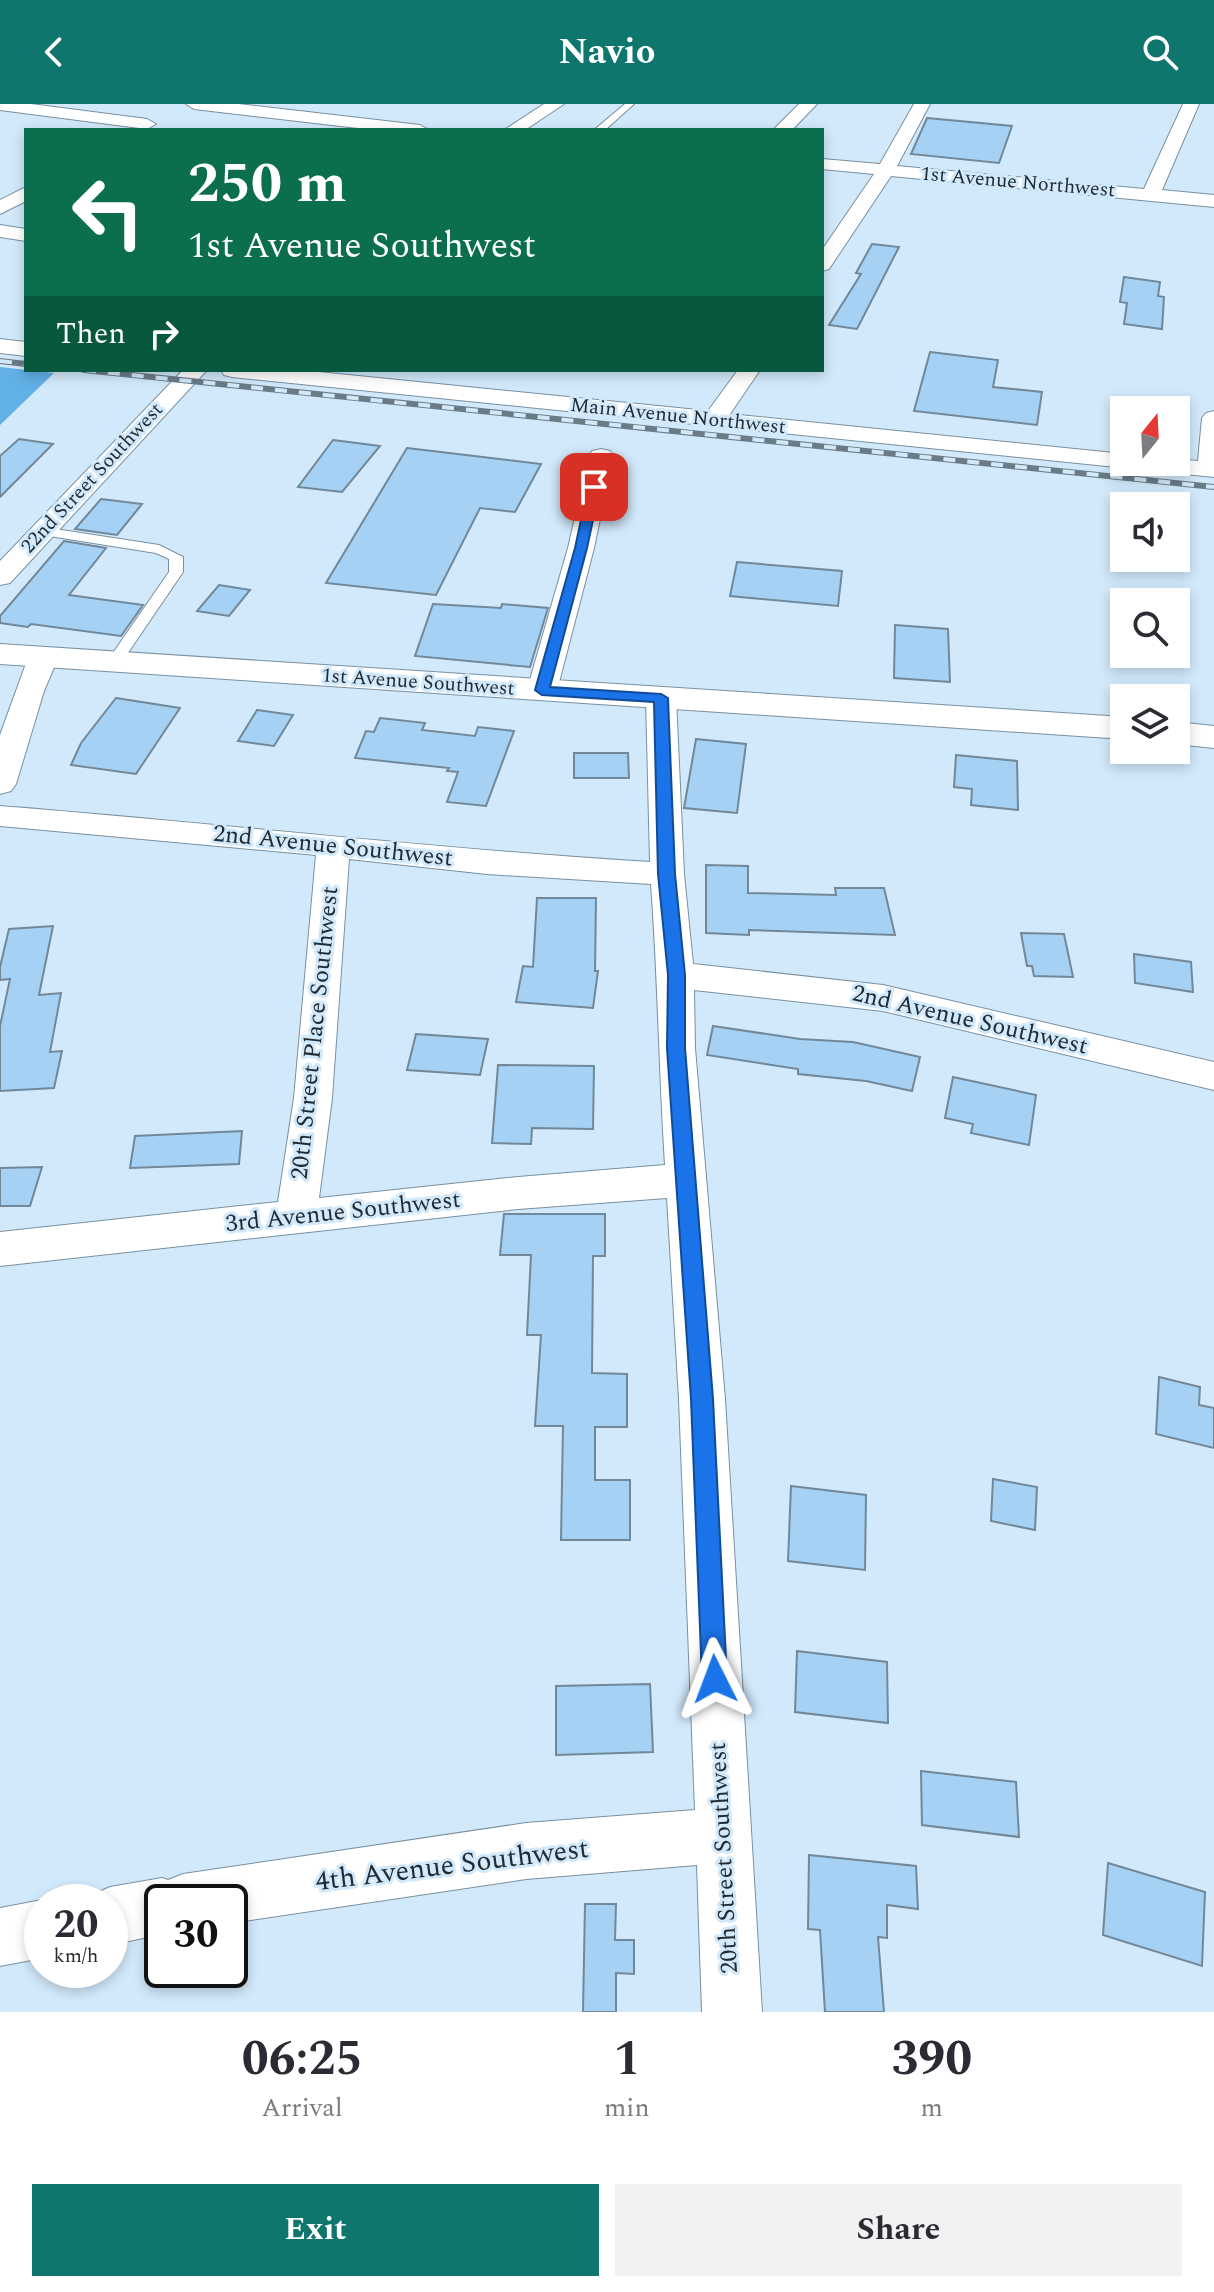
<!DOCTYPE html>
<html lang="en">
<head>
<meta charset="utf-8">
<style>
  body { margin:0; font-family:Spectral,serif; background:#f2f2f3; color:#2b2b33; height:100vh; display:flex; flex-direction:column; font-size:30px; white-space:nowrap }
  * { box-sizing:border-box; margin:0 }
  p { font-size:26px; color:#7c7c81 }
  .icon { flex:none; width:44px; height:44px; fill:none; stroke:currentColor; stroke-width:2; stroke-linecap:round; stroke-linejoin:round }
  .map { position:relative; height:1908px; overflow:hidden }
  .sheet { display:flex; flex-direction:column; background:#fff; flex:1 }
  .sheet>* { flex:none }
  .top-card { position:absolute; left:24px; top:24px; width:800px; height:244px; border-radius:0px; box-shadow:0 4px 12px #0003; background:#0b6e4f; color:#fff; overflow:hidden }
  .needle { width:52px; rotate:18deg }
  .fabs { position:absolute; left:1110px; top:292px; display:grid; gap:16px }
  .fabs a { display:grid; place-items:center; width:80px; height:80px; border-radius:0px; background:#fff; box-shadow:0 4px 12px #0003; font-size:40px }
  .speed { position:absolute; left:24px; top:1780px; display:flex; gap:16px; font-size:40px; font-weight:700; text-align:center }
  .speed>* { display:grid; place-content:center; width:104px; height:104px; border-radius:50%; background:#fff; box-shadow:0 4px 12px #0003; line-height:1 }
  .speed small { font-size:20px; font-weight:400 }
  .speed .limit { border:4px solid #111; border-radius:12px; background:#fff; color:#111 }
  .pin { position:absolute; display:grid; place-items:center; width:68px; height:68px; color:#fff; margin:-34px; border-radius:16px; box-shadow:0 4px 12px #0006 }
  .me { position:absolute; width:88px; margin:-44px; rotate:357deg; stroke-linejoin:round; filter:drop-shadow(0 0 6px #0008) }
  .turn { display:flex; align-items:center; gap:28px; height:168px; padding:0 32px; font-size:36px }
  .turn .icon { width:104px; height:104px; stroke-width:2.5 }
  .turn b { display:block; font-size:56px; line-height:68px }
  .then { display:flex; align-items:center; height:76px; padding:0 32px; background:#0003; gap:16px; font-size:30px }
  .eta { display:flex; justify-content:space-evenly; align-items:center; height:136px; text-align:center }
  .eta b { font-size:48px; font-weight:700; line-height:56px }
  .primary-button { display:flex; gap:16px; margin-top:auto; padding:16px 32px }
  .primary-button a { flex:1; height:92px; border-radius:0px; background:#0f766e; color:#fff; font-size:32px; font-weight:700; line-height:92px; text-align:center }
  .primary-button a+a { background:#f2f2f3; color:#2b2b33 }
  header { display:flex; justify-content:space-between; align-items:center; height:104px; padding:0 32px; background:#0f766e; color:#fff; font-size:36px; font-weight:700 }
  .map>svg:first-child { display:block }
</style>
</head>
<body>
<header><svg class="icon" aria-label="back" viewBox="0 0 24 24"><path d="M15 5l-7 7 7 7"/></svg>Navio<svg class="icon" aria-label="search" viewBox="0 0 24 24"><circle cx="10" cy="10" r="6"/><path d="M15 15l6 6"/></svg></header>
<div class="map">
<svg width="1214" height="1908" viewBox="0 0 1214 1908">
  <rect width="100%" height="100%" fill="#d1e9fb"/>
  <!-- forest -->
  <polygon fill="#61b0e6" points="0,263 54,269 0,321"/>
  <!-- building -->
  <g fill="#a5d2f4" stroke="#728899" stroke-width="2">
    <polygon points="927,14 1012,22 999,59 911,50"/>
    <polygon points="872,140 899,143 857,225 829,221 861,170 856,169"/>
    <polygon points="1124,173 1160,178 1158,192 1164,193 1162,225 1124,220 1127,199 1120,198"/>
    <polygon points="930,248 998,256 993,283 1042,288 1037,321 914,307"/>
    <polygon points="19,335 53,340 0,393 0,352"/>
    <polygon points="333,336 380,342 342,388 298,383"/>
    <polygon points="407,344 541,360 515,408 480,404 436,491 326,479"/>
    <polygon points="101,395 142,400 117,431 75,425"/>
    <polygon points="64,437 106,444 69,491 143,501 121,532 31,520 28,523 0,519 0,512"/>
    <polygon points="737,458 842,467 838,502 730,492"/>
    <polygon points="219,481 250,486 229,512 197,507"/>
    <polygon points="433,500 501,504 502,500 548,504 530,563 415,552"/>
    <polygon points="895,521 948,525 950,578 894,574"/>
    <polygon points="116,594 180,604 136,670 71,661 81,639"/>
    <polygon points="257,606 293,611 274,642 238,637"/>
    <polygon points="380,614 425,619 422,626 475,632 478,623 514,627 486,702 447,698 458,668 447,667 449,664 355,654 366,627 374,628"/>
    <polygon points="696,635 746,640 737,709 684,704"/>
    <polygon points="574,649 628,649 629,674 574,674"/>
    <polygon points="956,651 1017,657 1018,706 971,701 972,685 954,683"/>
    <polygon points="706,761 748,762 748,789 836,791 835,784 884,784 895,831 749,826 749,831 706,829"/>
    <polygon points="537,794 596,794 595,867 598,867 593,904 516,898 523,862 533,863"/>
    <polygon points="53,822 39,891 61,889 50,948 62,947 54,984 0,987 0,922 10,875 0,876 0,863 9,825"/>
    <polygon points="1021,829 1064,830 1073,873 1034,872 1032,862 1027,862"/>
    <polygon points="1134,850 1191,858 1193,888 1135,879"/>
    <polygon points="713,922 800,935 853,938 920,953 912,987 866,977 798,970 798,965 707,951"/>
    <polygon points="416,930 488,935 480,971 407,966"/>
    <polygon points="498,961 594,962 593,1025 532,1024 531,1040 492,1039"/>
    <polygon points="953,973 1036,991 1029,1041 971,1029 973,1020 945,1014"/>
    <polygon points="242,1027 239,1060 130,1064 135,1032"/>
    <polygon points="42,1063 30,1102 0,1102 0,1064"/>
    <polygon points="504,1110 605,1110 605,1152 593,1152 592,1269 627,1270 627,1323 595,1323 595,1376 630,1376 630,1436 561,1436 563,1322 535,1322 541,1231 527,1231 531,1151 500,1151"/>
    <polygon points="1159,1273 1200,1283 1199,1301 1214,1304 1214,1344 1156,1330"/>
    <polygon points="993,1375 1037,1383 1035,1426 991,1417"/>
    <polygon points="791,1382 866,1391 865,1466 788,1457"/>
    <polygon points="797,1547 887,1558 888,1619 795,1608"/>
    <polygon points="650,1580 653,1648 556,1651 556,1582"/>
    <polygon points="921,1667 1016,1678 1019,1733 922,1721"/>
    <polygon points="809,1751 916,1762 918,1805 887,1801 887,1834 878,1833 884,1908 825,1908 820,1826 808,1825"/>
    <polygon points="1108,1759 1205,1788 1202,1862 1103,1831"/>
    <polygon points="585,1800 616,1800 615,1836 634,1836 634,1870 616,1869 616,1908 583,1908"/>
  </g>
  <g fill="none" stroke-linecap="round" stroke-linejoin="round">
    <defs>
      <g id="service">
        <polygon points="625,0 634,0 605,26 594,26"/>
        <polygon points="42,423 159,441 183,453 183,468 119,562 114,564 106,559 169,468 169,455 156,449 37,430 35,427"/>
      </g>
      <g id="minor">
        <polygon points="0,0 31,0 147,15 156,20 147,25 0,6"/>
        <polygon points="186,0 238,0 420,21 429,26 375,26 194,5"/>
        <polygon points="544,0 564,0 525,26 504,26"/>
        <polygon points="799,0 817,0 792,26 773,26"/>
        <polygon points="914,0 930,0 897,62 1144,85 1183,0 1199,0 1162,86 1214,91 1214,103 891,72 829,165 822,167 822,146 874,70 822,65 822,55 880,60"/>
        <polygon points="26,83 26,97 0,110 0,96"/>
        <polygon points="0,121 26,125 26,137 0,133"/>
        <polygon points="0,235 26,238 26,252 0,249"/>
        <polygon points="183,266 207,266 10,479 0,481 0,457"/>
        <polygon points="221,266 299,266 708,307 738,266 760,266 730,310 1124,350 1124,358 1176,358 1176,355 1198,357 1202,314 1206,309 1214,307 1214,373 232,273 224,271"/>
        <polygon points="601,345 610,347 613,352 594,444 557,586 553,592 542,595 531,592 527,586 568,444 589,352 592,347"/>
        <polygon points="43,545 53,548 58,554 44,587 16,680 11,687 0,690 0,631 28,554 33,548"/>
        <path d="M 661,585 L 672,588 L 676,594 L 684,770 L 693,860 L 883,881 L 1214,958 L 1214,986 L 883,907 L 694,886 L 695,944 L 725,1295 L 762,1908 L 702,1908 L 697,1761 L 526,1775 L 230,1819 L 230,1798 L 162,1798 L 162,1830 L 110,1841 L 110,1798 L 87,1798 L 90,1792 L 110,1783 L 162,1774 L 168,1776 L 183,1770 L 526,1719 L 695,1706 L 679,1295 L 667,1094 L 518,1105 L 0,1162 L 0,1128 L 278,1098 L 294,994 L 316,751 L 0,722 L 0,702 C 217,719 433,745 650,758 L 646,594 L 650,588 ZM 349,755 L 487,770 L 651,780 C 658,874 659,968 665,1061 L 518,1073 L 319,1094 L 332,994 Z"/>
        <polygon points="42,1796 46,1798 42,1798 42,1854 0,1862 0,1804"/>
      </g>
      <g id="secondary">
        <polygon points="0,540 1124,613 1124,635 0,560"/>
        <polygon points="1176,618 1214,622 1214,644 1176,640"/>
      </g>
    </defs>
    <!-- service casing -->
    <use href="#service" stroke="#7990a0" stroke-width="2"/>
    <!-- minor casing -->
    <use href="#minor" stroke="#7990a0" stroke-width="2"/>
    <!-- secondary casing -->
    <use href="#secondary" stroke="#7990a0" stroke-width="2"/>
    <!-- service -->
    <use href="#service" fill="#fff" fill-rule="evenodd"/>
    <!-- minor -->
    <use href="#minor" fill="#fff" fill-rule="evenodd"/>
    <!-- secondary -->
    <use href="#secondary" fill="#fff" fill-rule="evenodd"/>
    <defs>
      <g id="rail">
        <polyline points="0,257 26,260"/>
        <polyline points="84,266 1214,383"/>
      </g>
    </defs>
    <!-- rail casing -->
    <use href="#rail" stroke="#6b7b86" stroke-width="6"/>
    <!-- rail -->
    <use href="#rail" stroke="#d1e9fb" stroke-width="4" stroke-dasharray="12" stroke-linecap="butt"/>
  </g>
  <!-- route -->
  <polygon fill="#1a73e8" stroke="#114b97" stroke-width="2" points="594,379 600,383 587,444 550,583 661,590 668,594 675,770 685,871 685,944 713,1295 727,1575 724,1584 715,1588 706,1584 702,1575 691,1295 667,944 668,871 658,770 654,598 542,591 535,586 575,444 588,383"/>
  <g text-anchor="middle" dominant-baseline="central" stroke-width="6" stroke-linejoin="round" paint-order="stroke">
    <!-- far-street labels -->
    <g font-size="20" fill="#212b31" stroke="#d1e9fb">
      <text transform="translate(1018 78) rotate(5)">1st Avenue Northwest</text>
      <text transform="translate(678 312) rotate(6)">Main Avenue Northwest</text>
      <text transform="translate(92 374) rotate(-47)">22nd Street Southwest</text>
      <text transform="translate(418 578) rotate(4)">1st Avenue Southwest</text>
    </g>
    <!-- street labels -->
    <g font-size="24" fill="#212b31" stroke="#d1e9fb">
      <text transform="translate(333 742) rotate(6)">2nd Avenue Southwest</text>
      <text transform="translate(970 916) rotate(13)">2nd Avenue Southwest</text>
      <text transform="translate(315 929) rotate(-84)">20th Street Place Southwest</text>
      <text transform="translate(343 1108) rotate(-6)">3rd Avenue Southwest</text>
      <text transform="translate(724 1754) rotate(-93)">20th Street Southwest</text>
    </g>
    <!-- near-street labels -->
    <g font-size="28" fill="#212b31" stroke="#d1e9fb">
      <text transform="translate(452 1761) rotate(-7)">4th Avenue Southwest</text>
    </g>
  </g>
</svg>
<div class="fabs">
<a><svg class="needle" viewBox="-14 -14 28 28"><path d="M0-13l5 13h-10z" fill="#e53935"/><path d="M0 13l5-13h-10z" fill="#7c7c81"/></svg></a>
<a><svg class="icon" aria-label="sound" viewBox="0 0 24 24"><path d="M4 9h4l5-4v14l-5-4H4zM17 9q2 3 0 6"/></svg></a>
<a><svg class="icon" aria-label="search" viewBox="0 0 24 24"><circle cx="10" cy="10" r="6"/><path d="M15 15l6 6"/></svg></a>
<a><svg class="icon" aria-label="layers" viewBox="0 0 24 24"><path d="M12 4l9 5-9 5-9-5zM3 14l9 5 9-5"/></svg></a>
</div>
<div class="speed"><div>20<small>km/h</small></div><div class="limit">30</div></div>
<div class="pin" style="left:594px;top:383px;background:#d93025"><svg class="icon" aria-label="arrive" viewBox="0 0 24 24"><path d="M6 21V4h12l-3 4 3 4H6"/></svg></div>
<svg class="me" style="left:715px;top:1575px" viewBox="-20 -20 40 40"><path d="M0-17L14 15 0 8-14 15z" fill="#1a73e8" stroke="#fff" stroke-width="4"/></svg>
<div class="top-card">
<div class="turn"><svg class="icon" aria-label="left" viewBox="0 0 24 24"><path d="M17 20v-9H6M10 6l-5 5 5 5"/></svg><div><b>250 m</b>1st Avenue Southwest</div></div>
<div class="then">Then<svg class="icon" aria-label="right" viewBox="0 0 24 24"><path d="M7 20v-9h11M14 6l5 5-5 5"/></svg></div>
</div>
</div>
<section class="sheet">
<div class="eta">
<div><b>06:25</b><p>Arrival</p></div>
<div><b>1</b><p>min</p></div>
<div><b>390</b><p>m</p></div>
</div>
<div class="primary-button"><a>Exit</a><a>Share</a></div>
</section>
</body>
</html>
